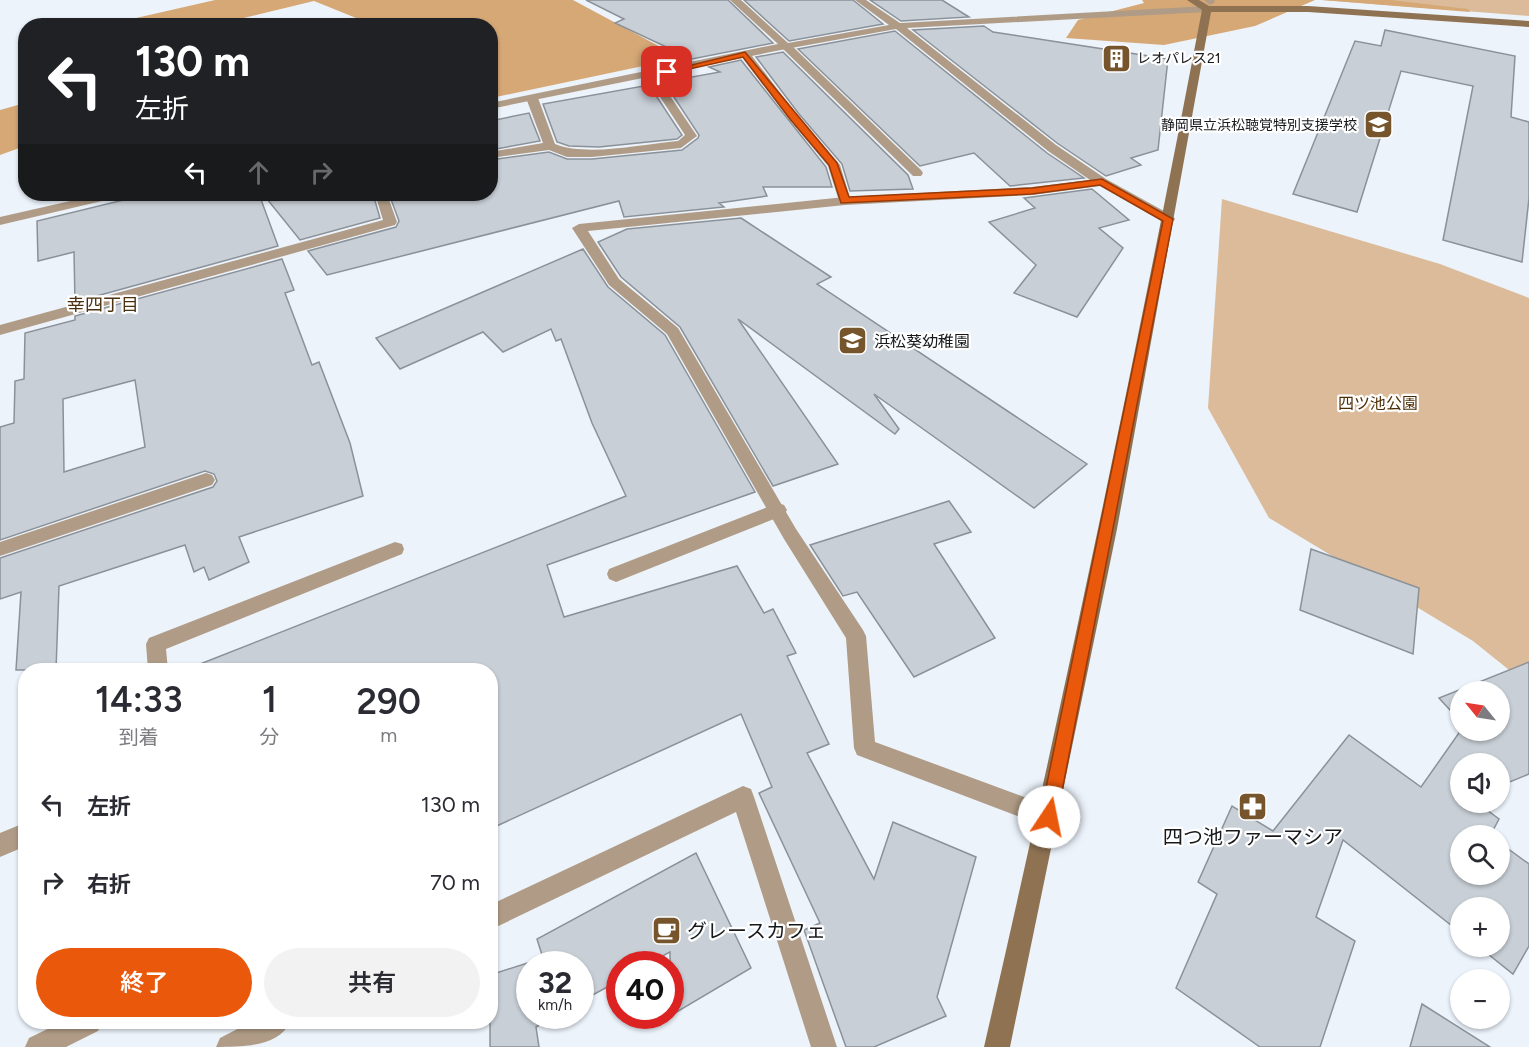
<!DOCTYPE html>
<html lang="ja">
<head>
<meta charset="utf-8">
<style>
  body { margin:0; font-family:Figtree,"Noto Sans JP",sans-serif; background:#f2f2f3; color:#2b2b33; height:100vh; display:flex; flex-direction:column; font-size:22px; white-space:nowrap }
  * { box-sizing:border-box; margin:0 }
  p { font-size:20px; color:#7c7c81 }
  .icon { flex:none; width:33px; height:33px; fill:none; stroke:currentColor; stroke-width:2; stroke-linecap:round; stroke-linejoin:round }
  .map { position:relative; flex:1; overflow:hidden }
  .drawer { position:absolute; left:18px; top:663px; width:480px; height:366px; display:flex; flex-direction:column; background:#fff; border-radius:24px; box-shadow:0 2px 4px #0004 }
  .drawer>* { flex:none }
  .top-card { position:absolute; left:18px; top:18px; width:480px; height:183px; border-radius:24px; box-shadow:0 2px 4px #0004; background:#202124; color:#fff; overflow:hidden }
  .needle { width:39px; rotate:300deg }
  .controls { position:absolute; left:1450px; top:681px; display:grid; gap:12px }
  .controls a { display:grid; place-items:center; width:60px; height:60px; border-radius:50%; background:#fff; box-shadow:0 2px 4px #0004; font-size:30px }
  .speed { position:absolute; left:516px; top:951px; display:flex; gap:12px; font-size:30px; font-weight:700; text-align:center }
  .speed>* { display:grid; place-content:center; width:78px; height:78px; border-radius:50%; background:#fff; box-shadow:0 2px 4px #0004; line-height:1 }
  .speed small { font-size:15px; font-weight:400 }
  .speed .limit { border:9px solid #d22; background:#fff; color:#111 }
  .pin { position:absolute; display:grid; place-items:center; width:51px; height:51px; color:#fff; margin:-26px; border-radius:12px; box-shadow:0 3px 9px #0006 }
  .me { position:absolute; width:66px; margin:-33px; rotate:11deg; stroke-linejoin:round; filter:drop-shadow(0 0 4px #0008) }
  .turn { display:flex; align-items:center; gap:21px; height:126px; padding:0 18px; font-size:27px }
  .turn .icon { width:78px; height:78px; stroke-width:2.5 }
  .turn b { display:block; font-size:42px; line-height:51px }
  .lanes { display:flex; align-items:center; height:57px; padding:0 18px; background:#0003; justify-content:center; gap:30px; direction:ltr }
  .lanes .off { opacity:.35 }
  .eta { display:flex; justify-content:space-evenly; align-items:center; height:102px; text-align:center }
  .eta b { font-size:36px; font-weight:600; line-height:42px }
  .action { display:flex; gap:12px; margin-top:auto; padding:12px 18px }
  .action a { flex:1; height:69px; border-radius:36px; background:#ea580c; color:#fff; font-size:24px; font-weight:600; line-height:69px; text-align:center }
  .action a+a { background:#f2f2f3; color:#2b2b33 }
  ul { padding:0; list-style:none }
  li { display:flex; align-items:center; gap:18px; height:78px; padding:0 18px }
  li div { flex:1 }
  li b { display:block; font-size:22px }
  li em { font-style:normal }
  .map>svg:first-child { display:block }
</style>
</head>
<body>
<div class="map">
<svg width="1529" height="1047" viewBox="0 0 1529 1047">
  <rect width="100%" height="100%" fill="#ecf3fb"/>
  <!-- green -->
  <g fill="#dbbb99">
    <polygon points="1322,0 1529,0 1529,16"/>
    <polygon points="1222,199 1440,264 1529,298 1529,686 1473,641 1269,518 1208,408"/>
  </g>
  <!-- forest -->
  <g fill="#d6a876">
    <polygon points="215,0 573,0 681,58 491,98 490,26 357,25 361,20 314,1 215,25 118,26 123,21"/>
    <polygon points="1142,0 1315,0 1255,26 1164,45 1066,38 1078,20 1144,3"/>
    <polygon points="1322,0 1391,0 1468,9 1470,12"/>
    <polygon points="25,103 25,146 0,155 0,110"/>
  </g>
  <!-- building -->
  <g fill="#c8cfd6" stroke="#8b9198" stroke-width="1.5" fill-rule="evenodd">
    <polygon points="586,0 728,0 773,43 692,59 615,23 624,19"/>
    <polygon points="744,0 853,0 883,24 789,41"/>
    <polygon points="870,0 942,0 969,17 901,21"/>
    <polygon points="984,26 993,32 1168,59 1158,150 1131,158 1141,165 1106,176 1057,143 913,30"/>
    <polygon points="1385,30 1515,56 1511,117 1529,122 1529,198 1522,262 1443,240 1473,86 1401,71 1357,212 1293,194 1355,41 1381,46"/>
    <polygon points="895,31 1047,153 1084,178 1010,186 974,153 920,166 798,49"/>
    <polygon points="783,52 908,175 913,189 850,191 842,164 799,114 756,57"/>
    <polygon points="741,60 826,167 832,187 763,187 767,196 719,203 724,207 624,217 619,201 327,275 308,251 396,227 399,221 389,194 490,194 490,160 549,152 567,159 592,159 682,150 698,138 699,135 664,82 720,72 709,67"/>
    <polygon points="649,85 682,135 677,139 599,147 569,146 557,142 543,104"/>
    <polygon points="529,113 540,141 490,150 490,121"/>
    <polygon points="1092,189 1129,220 1099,228 1123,248 1077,317 1014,293 1036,265 989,222 1035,208 1024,198"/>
    <polygon points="148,194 259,194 278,246 75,302 74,252 38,261 37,221"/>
    <polygon points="263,194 373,194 380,218 300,240"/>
    <polygon points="741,218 831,277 817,284 1087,464 1034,508 874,394 899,429 895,434 738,319 838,464 773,486 680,327 621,277 598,242 627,229"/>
    <polygon points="583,249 608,287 665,335 755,492 547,565 564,617 737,566 764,613 773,609 796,653 787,656 829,744 807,753 874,879 893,822 976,857 937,997 946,1016 874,1047 846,1047 804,930 820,923 759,793 772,787 741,714 490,829 490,670 191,670 190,668 626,496 592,423 561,339 556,341 551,329 503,352 483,332 400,369 376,338"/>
    <path d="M 282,259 L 294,290 L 285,293 L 312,365 L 319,362 L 350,443 L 363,496 L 239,537 L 249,562 L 209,580 L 204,567 L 194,572 L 185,545 L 59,586 L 56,670 L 16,670 L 21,592 L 0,599 L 0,558 L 213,487 L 217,481 L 214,474 L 205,471 L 0,540 L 0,427 L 14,423 L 15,381 L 24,379 L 25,333 L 75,320 L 75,316 ZM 135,380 L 145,447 L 64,472 L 63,399 Z"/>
    <polygon points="949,501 971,532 934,544 995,638 914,677 857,592 843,596 810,545"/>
    <polygon points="1311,549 1419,588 1413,654 1300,610"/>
    <polygon points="1529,662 1529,774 1500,786 1500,764 1461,764 1461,802 1476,802 1499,819 1490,836 1461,836 1461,874 1500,874 1500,843 1529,864 1529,946 1513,974 1478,946 1500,946 1500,908 1461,908 1461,933 1343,840 1316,917 1355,941 1320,1047 1260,1047 1176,988 1217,894 1198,882 1232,806 1273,831 1349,735 1421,787 1461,730 1500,730 1500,692 1461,692 1461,722 1439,698"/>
    <polygon points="696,853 751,968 670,1016 670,952 647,964 620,964 620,980 580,1002 580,964 530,964 530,1016 556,1016 536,1027 539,1047 490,1047 490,975 543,958 537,939"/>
    <polygon points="1422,1004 1490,1047 1410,1047"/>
  </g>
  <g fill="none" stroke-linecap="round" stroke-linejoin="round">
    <!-- lane -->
    <g fill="#b09c86" fill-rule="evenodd">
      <polygon points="1204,0 1214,0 1215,2 1210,5"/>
      <polygon points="786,43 790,44 921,170 923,173 921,176 913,176 782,48 781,46"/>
      <polygon points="745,51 749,52 797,115 840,165 851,201 850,204 840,204 839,201 828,166 789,119 741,56 740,54"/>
      <path d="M 650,71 L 654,72 L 697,136 L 681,148 L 592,157 L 567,157 L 549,150 L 490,158 L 490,152 L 543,143 L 526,98 L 532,95 L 538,98 L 555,144 C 588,157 642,144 678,141 L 685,135 L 645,74 Z"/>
      <polygon points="206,473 212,475 215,480 212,485 0,556 0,542"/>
      <polygon points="778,503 784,505 787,510 784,515 616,582 609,579 607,574 609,569"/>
      <polygon points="395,542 402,544 404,549 402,554 166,649 168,670 148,670 146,644 149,638"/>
      <polygon points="22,824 26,826 26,846 0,857 0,833"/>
      <polygon points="62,1022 102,1022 98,1031 66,1047 25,1047 29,1038"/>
    </g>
    <!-- street -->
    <g fill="#b09c86" fill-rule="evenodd">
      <polygon points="730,0 741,0 788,43 889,25 855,0 866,0 900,23 1207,6 1212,9 1207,12 907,28 1056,145 1106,179 1173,216 1175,219 1173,222 1163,222 1100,186 1032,195 845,205 588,231 619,279 678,328 796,529 863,630 866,636 875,742 1057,809 1060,817 1057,825 1049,828 857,755 854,748 846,638 784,539 667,334 609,285 572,228 579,224 845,197 1032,187 1090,180 1048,151 896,29 786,49 490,109 490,103 778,44"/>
      <polygon points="101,194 121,194 119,197 0,225 0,217"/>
      <polygon points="375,194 387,194 397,222 395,225 0,335 0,325 383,220"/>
      <polygon points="743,786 751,789 754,797 837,1047 811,1047 736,812 490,930 490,905"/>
      <path d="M 251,1022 L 290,1022 C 279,1047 241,1047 216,1047 L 220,1038 Z"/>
    </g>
    <!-- secondary -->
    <path fill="#8f7252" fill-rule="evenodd" d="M 1187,0 L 1199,0 L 1209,6 L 1308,6 L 1529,21 L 1529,27 L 1308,12 L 1211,12 L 1117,529 L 1010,1047 L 984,1047 C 1063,703 1136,357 1202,10 Z"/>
  </g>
  <!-- route -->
  <polygon fill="#ea580c" stroke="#983908" stroke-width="1.5" points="745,52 837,163 849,197 1032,188 1102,179 1173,219 1057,817 1055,823 1049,826 1043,823 1040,817 1163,221 1100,185 1032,194 841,203 829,165 790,119 743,57 667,74 663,72"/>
  <!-- icons -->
  <defs>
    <symbol id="building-square" viewBox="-11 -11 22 22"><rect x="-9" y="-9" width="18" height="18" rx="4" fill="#76542c" stroke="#fff"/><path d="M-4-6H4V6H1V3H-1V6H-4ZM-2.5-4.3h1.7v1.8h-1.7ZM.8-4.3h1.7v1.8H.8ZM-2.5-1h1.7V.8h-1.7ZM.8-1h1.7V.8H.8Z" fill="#fff"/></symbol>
    <symbol id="school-square" viewBox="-11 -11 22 22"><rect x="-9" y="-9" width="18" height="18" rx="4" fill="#76542c" stroke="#fff"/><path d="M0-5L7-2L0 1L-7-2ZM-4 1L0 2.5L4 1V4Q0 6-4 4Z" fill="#fff"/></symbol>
    <symbol id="pharmacy-square" viewBox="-11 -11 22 22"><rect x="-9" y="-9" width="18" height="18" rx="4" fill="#76542c" stroke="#fff"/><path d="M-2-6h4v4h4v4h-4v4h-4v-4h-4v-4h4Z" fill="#fff"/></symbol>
    <symbol id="cafe-square" viewBox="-11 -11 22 22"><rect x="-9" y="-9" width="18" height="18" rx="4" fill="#76542c" stroke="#fff"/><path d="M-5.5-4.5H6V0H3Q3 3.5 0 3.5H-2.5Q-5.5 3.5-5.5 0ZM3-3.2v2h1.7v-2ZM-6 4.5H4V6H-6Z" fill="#fff"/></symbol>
  </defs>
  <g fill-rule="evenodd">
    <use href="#building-square" x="1100" y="42" width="33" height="33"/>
    <use href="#school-square" x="1362" y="108" width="33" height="33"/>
    <use href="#school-square" x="836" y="324" width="33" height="33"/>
    <use href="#pharmacy-square" x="1236" y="790" width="33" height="33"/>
    <use href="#cafe-square" x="650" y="914" width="33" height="33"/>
  </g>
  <g text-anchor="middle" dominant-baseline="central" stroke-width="4.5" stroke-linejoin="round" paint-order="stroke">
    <!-- far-poi labels -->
    <g font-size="14" fill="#17191c" stroke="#fff" text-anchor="start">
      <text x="1137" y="58">レオパレス21</text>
      <text x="1357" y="125" text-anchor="end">静岡県立浜松聴覚特別支援学校</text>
    </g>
    <!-- poi labels -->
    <g font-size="16" fill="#17191c" stroke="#fff" text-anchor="start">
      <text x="874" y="341">浜松葵幼稚園</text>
    </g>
    <!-- park labels -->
    <g font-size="16" fill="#4e2f05" stroke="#fff">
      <text x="1378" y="403">四ツ池公園</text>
    </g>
    <!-- neighbourhood labels -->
    <g font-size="18" fill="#4b3110" stroke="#fff">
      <text x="103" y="305">幸四丁目</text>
    </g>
    <!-- near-poi labels -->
    <g font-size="20" fill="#17191c" stroke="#fff">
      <text x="1253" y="837">四つ池ファーマシア</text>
      <text x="687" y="931" text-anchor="start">グレースカフェ</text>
    </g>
  </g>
</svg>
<div class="controls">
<a><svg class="needle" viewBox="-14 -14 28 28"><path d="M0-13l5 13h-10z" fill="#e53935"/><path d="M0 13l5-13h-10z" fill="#7c7c81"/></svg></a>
<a><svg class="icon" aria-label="sound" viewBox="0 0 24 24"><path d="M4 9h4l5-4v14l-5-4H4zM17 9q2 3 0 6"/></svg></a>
<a><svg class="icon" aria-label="search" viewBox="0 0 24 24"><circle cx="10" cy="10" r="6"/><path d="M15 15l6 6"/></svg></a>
<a>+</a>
<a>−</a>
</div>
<div class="speed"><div>32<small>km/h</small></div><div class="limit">40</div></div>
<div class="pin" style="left:667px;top:72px;background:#d93025"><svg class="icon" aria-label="arrive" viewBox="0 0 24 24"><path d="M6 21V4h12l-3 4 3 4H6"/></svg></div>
<svg class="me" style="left:1049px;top:817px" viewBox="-20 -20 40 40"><circle r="19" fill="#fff"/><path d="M0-13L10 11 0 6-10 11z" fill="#ea580c"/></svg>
<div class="top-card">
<div class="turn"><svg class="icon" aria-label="left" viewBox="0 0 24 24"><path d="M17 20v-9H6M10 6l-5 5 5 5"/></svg><div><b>130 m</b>左折</div></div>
<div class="lanes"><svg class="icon" aria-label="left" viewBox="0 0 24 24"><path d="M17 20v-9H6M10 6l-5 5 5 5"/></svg><svg class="icon off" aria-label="ahead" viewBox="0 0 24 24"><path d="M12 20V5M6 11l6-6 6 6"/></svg><svg class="icon off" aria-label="right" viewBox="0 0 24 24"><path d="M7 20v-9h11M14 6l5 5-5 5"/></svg></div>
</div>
<section class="drawer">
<div class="eta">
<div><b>14:33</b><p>到着</p></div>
<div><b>1</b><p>分</p></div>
<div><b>290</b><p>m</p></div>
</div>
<ul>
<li><svg class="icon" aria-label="left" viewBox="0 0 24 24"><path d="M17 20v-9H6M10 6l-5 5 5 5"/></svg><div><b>左折</b></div><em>130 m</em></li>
<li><svg class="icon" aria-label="right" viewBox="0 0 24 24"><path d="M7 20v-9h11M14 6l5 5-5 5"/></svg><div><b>右折</b></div><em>70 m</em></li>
</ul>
<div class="action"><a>終了</a><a>共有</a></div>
</section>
</div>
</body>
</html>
